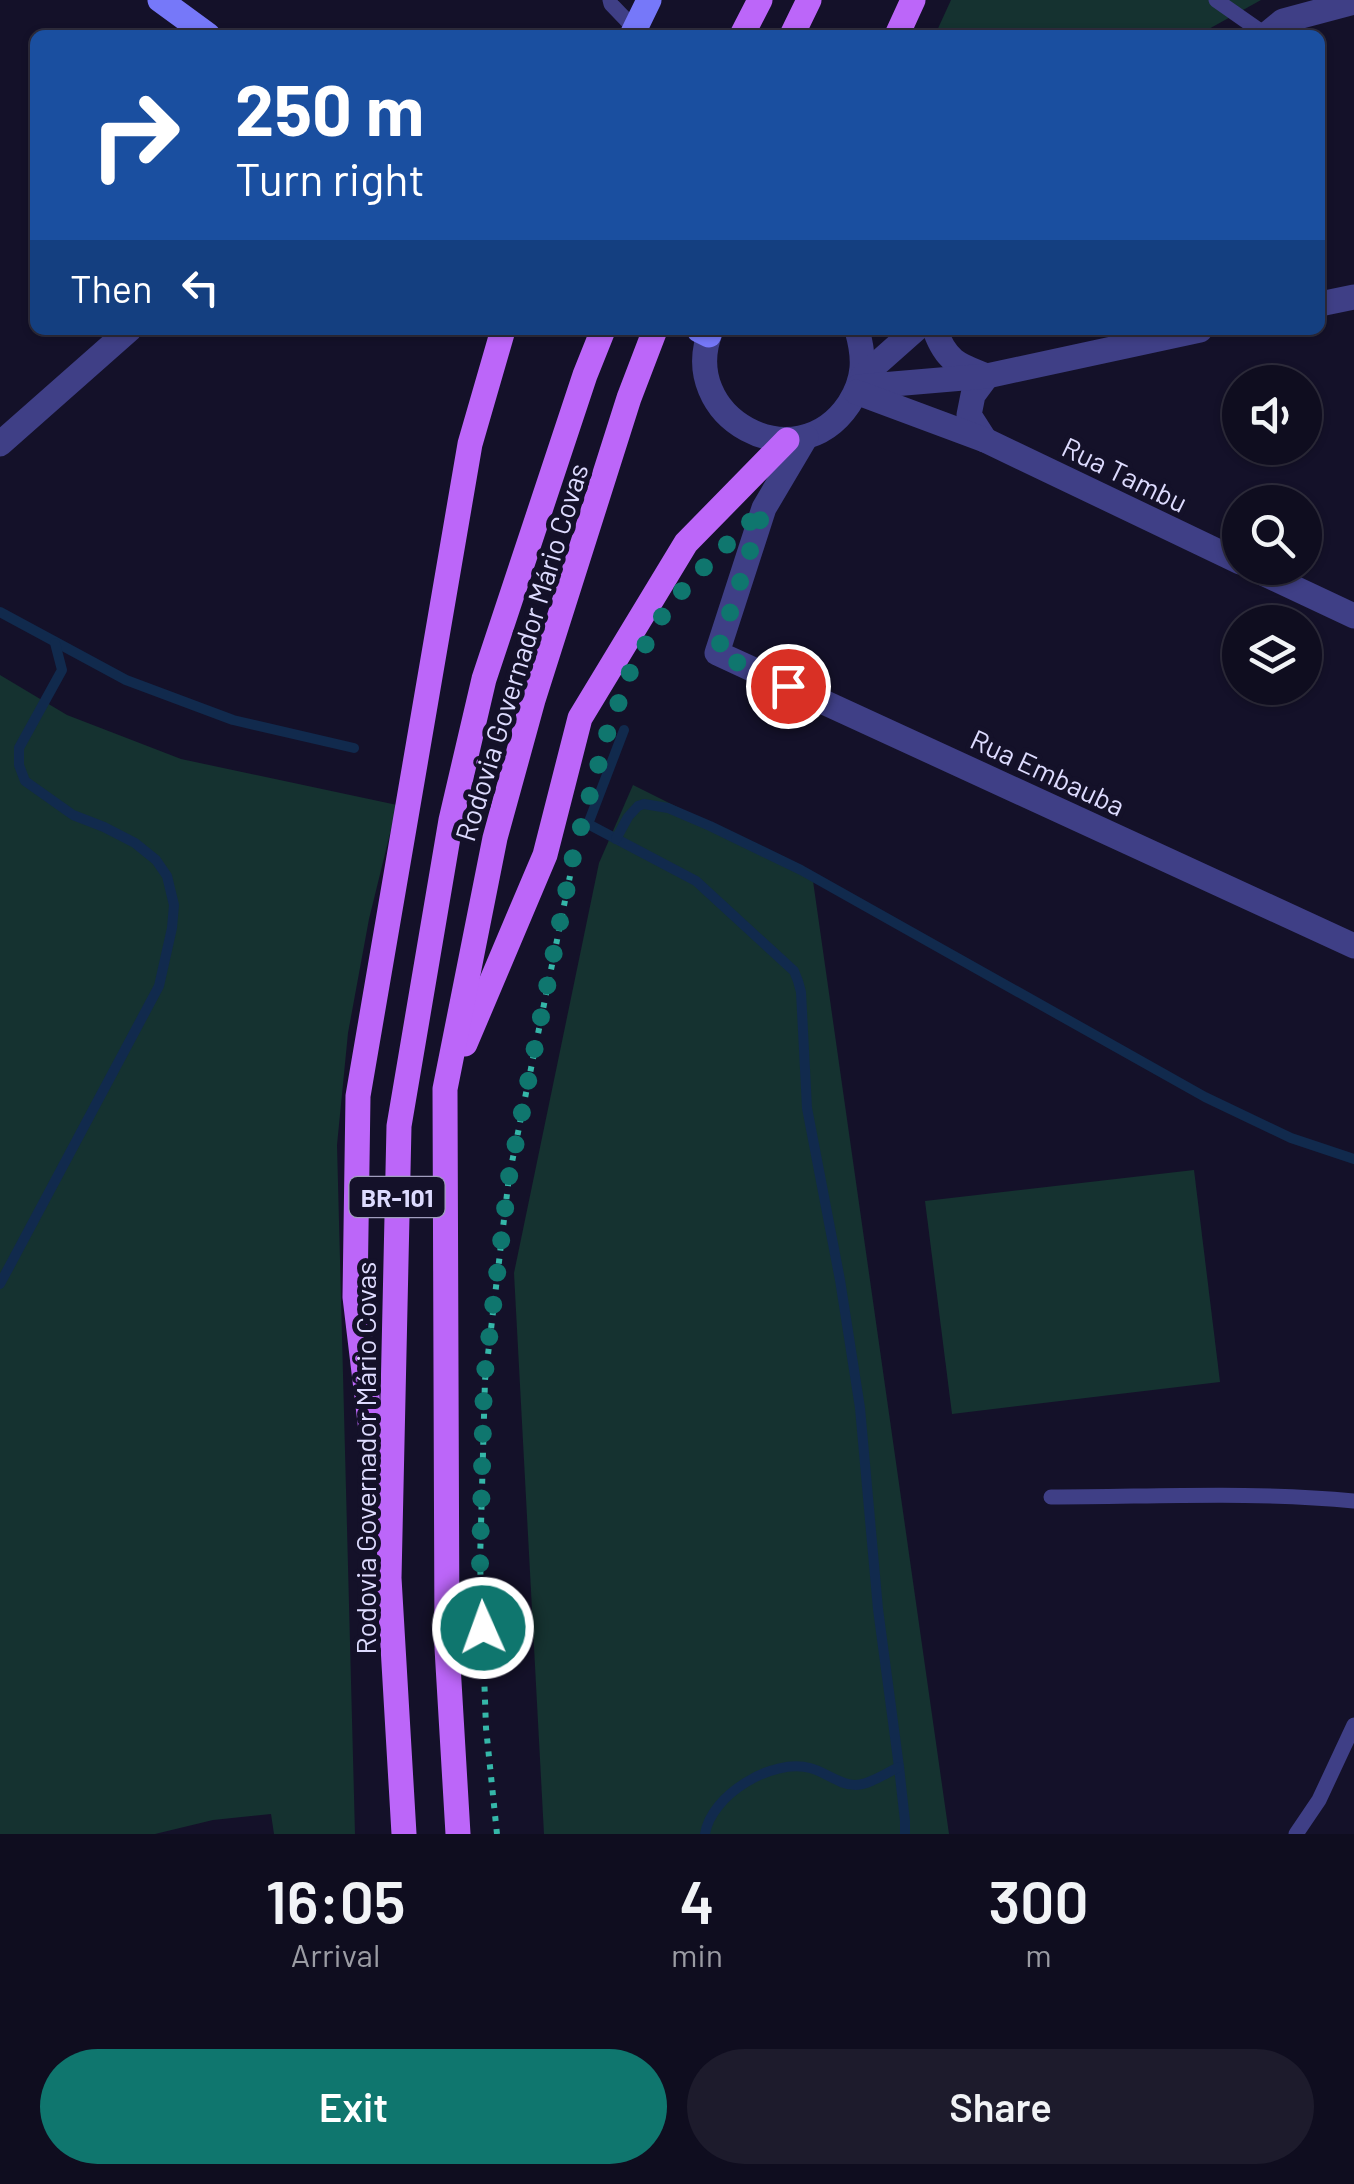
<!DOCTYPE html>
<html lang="en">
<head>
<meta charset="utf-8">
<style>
  body { margin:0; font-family:Barlow,sans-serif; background:#1d1b2c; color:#f1f3f6; height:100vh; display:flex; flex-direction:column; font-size:38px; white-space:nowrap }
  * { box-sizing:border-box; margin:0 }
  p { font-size:32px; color:#9b9ca4 }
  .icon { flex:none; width:55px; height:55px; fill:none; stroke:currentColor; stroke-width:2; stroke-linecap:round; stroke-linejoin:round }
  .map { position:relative; height:1834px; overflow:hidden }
  .details { display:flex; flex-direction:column; background:#0f0d1f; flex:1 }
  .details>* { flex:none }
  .hud { position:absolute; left:30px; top:30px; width:1295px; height:305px; border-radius:15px; box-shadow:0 2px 8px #0004,0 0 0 2px #2f2d3d; background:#1a4fa0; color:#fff; overflow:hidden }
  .fabs { position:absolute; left:1222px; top:365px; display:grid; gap:20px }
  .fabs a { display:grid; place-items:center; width:100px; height:100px; border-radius:50%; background:#0f0d1f; box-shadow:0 2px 8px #0004,0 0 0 2px #2f2d3d; font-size:50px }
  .pin { position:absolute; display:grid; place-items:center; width:85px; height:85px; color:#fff; margin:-42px; border:5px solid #fff; border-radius:50%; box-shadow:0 2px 10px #0007 }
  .me { position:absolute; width:110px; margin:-55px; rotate:358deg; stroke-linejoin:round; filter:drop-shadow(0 0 8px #0008) }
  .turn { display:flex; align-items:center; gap:35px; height:210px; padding:0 40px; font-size:45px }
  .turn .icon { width:130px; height:130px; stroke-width:2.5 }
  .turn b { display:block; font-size:70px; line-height:85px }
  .then { display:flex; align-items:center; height:95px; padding:0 40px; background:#0003; gap:20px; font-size:38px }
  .eta { display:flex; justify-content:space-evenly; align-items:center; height:170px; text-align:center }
  .eta b { font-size:60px; font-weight:600; line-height:70px }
  .primary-button { display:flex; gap:20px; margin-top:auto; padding:20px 40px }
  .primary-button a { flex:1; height:115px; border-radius:60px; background:#0f766e; color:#fff; font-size:40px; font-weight:600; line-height:115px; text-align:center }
  .primary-button a+a { background:#1d1b2c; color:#f1f3f6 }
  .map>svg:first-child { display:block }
</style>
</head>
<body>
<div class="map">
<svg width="1354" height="1834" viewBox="0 0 1354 1834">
  <rect width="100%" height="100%" fill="#141129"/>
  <!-- green -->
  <g fill="#153230">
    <polygon points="951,0 1261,0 1198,35 935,35"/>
    <polygon points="0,675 67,715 181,759 397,805 369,919 348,1033 337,1145 355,1834 274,1834 271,1814 213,1820 155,1834 0,1834"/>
    <polygon points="633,785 812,874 949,1834 544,1834 514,1273 599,863"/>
    <polygon points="1194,1170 1220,1382 952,1414 925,1201"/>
  </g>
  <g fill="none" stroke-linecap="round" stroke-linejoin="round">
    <!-- stream -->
    <g stroke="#112a4d" stroke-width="10">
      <polyline points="0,612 126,680 233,720 354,748"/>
      <polyline points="624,730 588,824 696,881 794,971 798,981 801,992 807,1108 840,1280 860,1408 878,1609 899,1767 905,1821 905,1834"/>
      <polyline points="616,839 628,817 638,806 644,804 668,808 710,826 801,870 1205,1097 1291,1138 1354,1159"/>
      <polyline points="0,1284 159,986 172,928 174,905 167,876 156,860 135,843 104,827 73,815 25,781 19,765 19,748 62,670 55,643"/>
      <path d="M 705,1834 C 711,1795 772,1758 810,1768 C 826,1772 839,1785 855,1785 C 869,1785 886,1773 899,1767"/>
    </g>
    <!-- path -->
    <polyline stroke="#35b7a9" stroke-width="6" stroke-dasharray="5 8" stroke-linecap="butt" points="497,1834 486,1728 480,1562 485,1380 509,1177 570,876"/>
    <!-- lane -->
    <g stroke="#3f3f86" stroke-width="15">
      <polyline points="610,0 611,4 635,29"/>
      <polyline points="1216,0 1266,35"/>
      <path d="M 1051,1497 C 1152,1497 1254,1491 1354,1501"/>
      <polyline points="1296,1834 1319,1800 1354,1725"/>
    </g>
    <!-- street -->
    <g stroke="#3f3f86" stroke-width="25">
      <polyline points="1266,35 1283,21 1354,2"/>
      <polyline points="1320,304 1354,297"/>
      <path d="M 711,330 C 676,417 796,483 849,404 C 865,379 865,358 857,330"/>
      <path d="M 935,330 C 946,361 958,365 987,376 L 973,395 L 969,415 L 985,440"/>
      <polyline points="862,377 915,330"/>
      <polyline points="858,387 987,376 1200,330"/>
      <polyline points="856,392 985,440 1240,562"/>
      <polyline points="806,437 764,508 717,653 1354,946"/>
      <polyline points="0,444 129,330"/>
      <polyline points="1252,568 1354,616"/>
    </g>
    <!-- secondary -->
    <g stroke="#7678f9" stroke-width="25">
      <polyline points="160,0 208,35"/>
      <polyline points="632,35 649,0"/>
      <polyline points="699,330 709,335"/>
    </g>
    <!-- primary -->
    <g stroke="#bc66f9" stroke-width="25">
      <polyline points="742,35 760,0"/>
      <polyline points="792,35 809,0"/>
      <polyline points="897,35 913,0"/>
      <polyline points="465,1044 545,855 580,718 686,543 787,440"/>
      <polyline points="378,1489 355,1297 358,1096 470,444 503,330"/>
      <polyline points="404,1834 389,1578 399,1126 451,820 484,679 585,375 603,330"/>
      <polyline points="458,1834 447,1648 445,1089 495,838 533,700 629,398 655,330"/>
    </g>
  </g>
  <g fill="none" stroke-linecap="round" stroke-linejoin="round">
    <!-- route -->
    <polyline stroke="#0f766e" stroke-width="18" stroke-dasharray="0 32.4" points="483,1628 480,1562 484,1380 509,1177 574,852 607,734 630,672 660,619 688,583 764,508 717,653 788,686"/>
  </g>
  <g text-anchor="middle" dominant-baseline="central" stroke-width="10" stroke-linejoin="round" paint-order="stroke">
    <!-- shield labels -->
    <rect fill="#141129" stroke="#a19ebe" stroke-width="2.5" x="349.5" y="1177" width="95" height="40" rx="8"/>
    <g font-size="25" font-weight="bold" fill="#dddbfe">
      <text x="397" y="1197">BR-101</text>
    </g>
    <!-- street labels -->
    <g font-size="28" fill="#dddbfe" stroke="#141129">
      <text transform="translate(1125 474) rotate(26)">Rua Tambu</text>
      <text transform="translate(521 652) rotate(-73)">Rodovia Governador Mário Covas</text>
      <text transform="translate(1048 772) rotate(25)">Rua Embauba</text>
      <text transform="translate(365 1458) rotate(-90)">Rodovia Governador Mário Covas</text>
    </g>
  </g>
</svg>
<div class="fabs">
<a><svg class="icon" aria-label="sound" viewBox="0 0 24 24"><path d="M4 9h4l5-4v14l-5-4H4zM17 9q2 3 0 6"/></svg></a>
<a><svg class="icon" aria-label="search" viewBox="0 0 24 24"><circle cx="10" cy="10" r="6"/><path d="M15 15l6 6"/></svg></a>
<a><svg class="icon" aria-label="layers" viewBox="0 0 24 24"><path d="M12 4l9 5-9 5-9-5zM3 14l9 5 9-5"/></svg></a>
</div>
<div class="pin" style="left:788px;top:686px;background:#d93025"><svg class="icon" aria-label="arrive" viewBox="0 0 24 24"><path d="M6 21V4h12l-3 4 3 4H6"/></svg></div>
<svg class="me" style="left:483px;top:1628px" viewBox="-20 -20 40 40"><circle r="17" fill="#0f766e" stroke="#fff" stroke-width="3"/><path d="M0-11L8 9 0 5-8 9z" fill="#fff"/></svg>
<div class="hud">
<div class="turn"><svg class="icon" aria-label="right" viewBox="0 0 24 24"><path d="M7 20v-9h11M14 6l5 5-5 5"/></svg><div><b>250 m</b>Turn right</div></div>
<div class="then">Then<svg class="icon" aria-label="left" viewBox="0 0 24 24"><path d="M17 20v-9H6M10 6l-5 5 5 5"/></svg></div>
</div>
</div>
<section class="details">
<div class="eta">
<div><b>16:05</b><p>Arrival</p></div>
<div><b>4</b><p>min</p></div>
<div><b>300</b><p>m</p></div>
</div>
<div class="primary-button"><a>Exit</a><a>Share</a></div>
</section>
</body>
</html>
